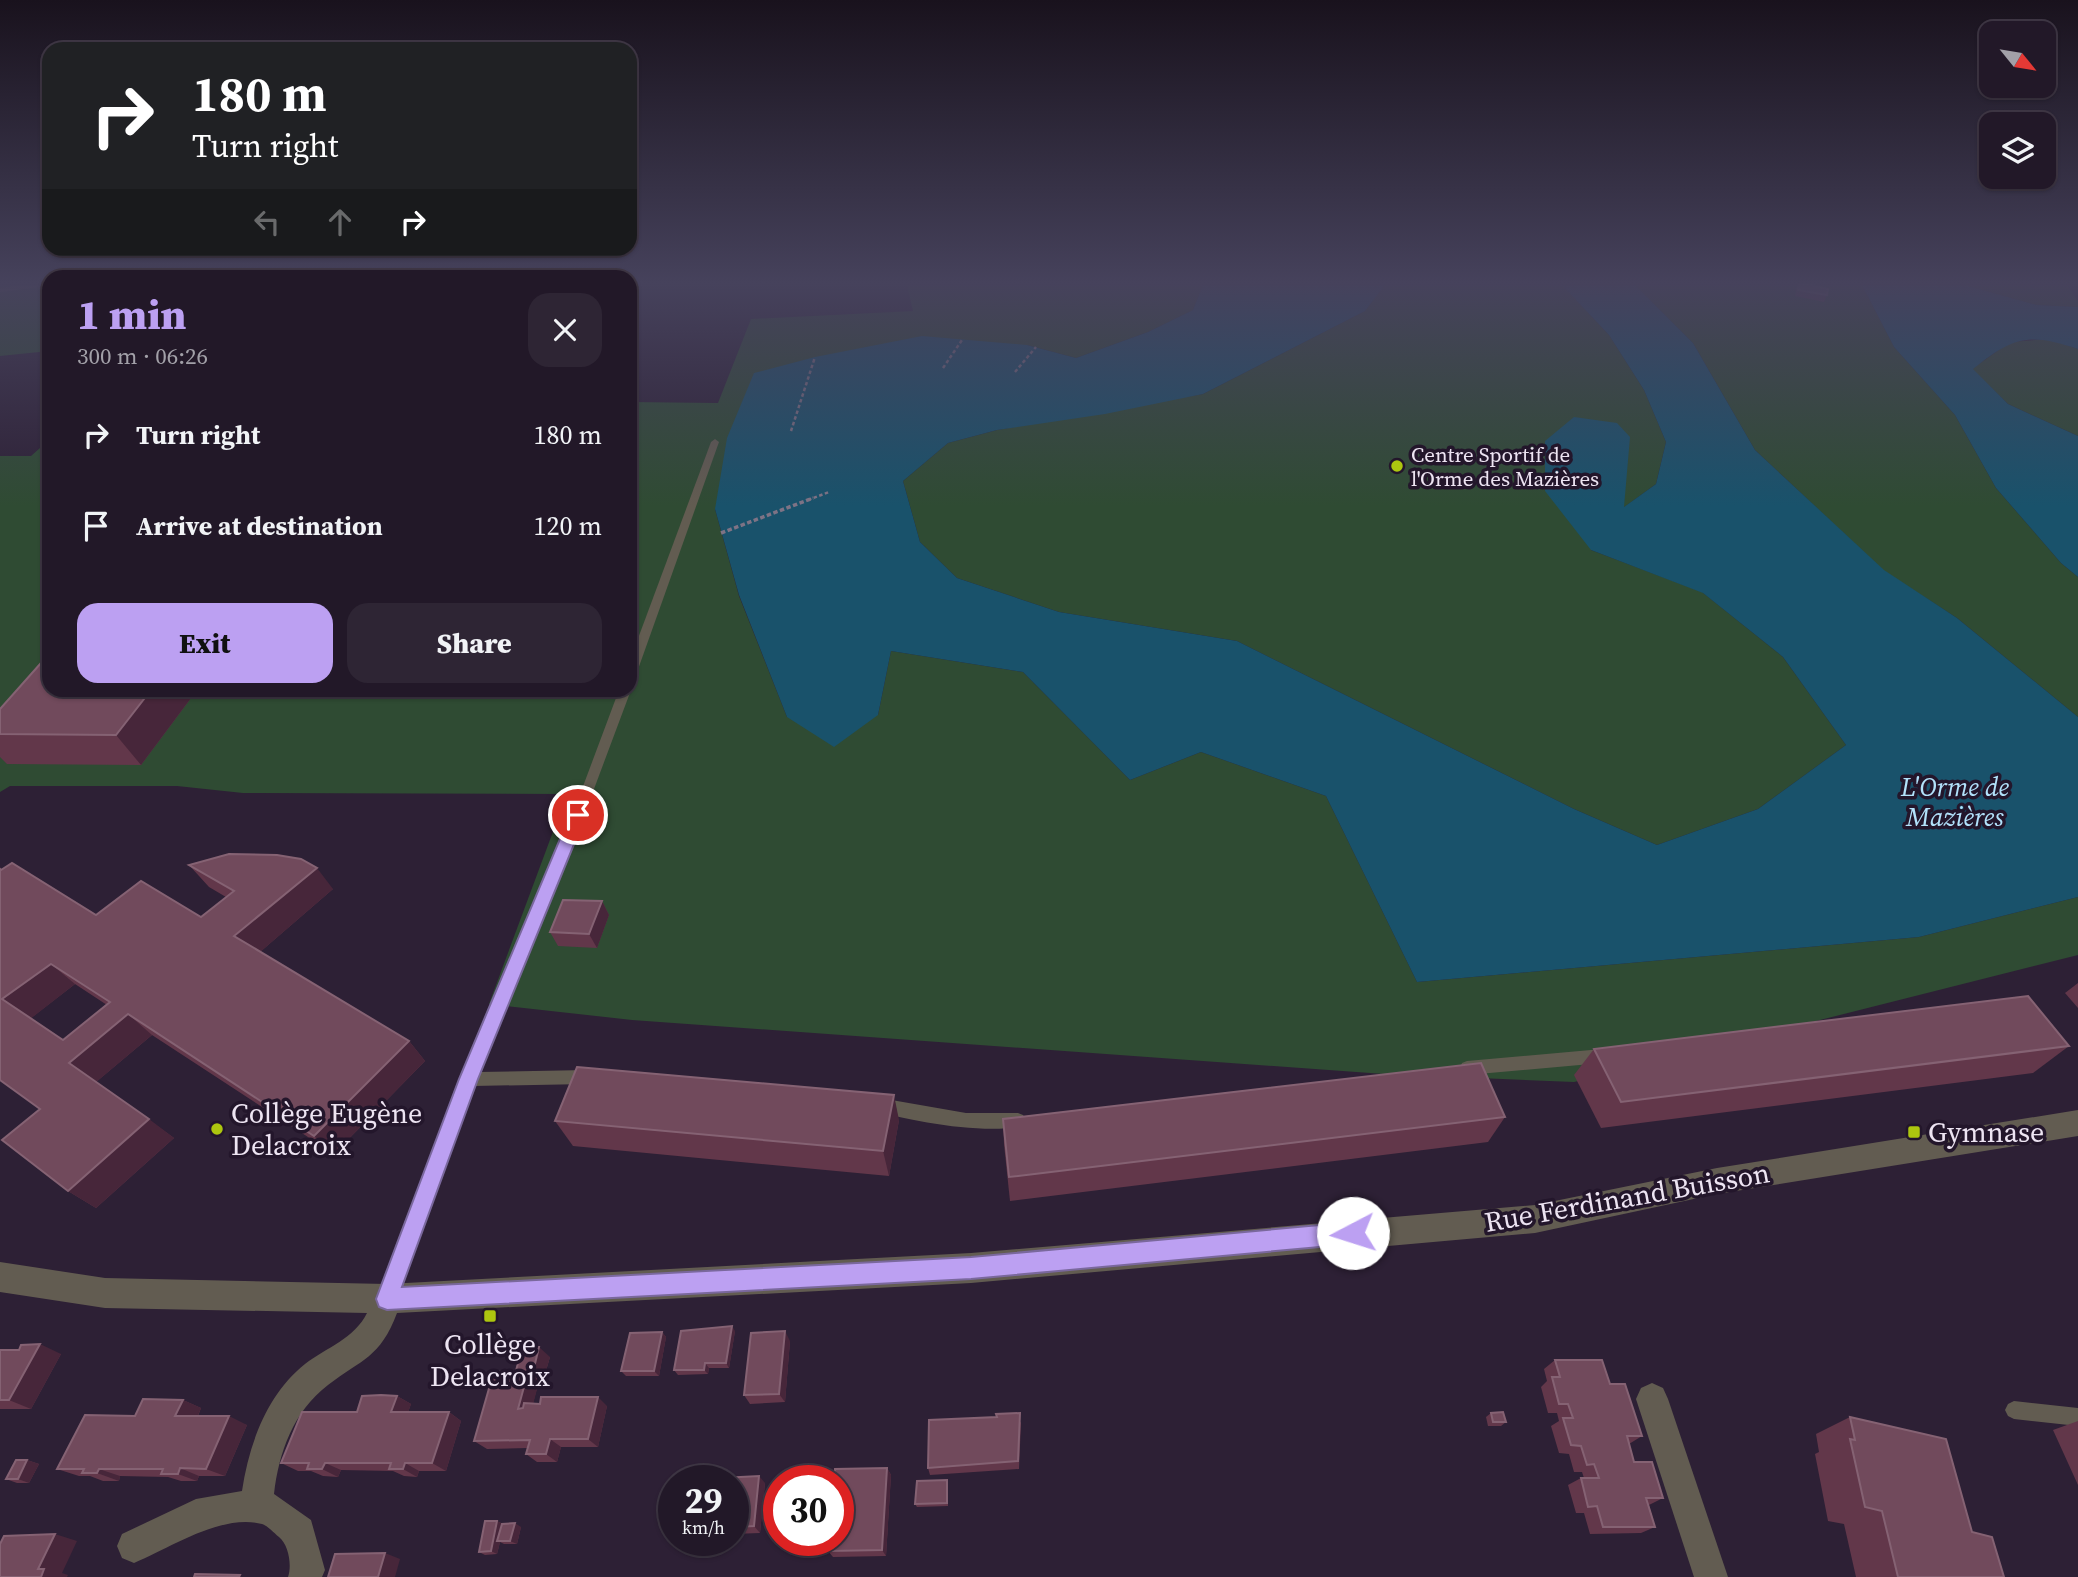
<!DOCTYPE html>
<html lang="en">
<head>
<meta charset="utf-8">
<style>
  body { margin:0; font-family:"Source Serif 4",serif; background:#2e2534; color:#f1f3f6; height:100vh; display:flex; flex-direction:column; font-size:26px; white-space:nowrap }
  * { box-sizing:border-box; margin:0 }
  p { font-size:23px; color:#a2a0a8 }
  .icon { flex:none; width:38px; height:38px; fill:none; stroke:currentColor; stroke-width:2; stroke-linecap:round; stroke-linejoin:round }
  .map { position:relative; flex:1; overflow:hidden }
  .drawer { position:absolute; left:42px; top:270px; width:595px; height:427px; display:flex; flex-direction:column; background:#221828; border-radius:21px; box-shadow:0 2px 5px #0004,0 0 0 2px #3f3745 }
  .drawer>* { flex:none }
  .banner { position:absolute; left:42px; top:42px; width:595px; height:214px; border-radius:21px; box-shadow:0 2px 5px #0004,0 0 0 2px #3f3745; background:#202124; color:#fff; overflow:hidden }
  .needle { width:46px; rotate:120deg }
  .controls { position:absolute; left:1979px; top:21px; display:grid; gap:14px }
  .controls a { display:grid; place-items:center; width:77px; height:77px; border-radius:14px; background:#221828; box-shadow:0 2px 5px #0004,0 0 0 2px #3f3745; font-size:35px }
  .speed { position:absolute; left:658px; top:1465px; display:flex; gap:14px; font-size:35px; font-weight:700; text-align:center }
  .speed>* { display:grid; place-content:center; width:91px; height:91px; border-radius:50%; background:#221828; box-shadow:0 2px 5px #0004,0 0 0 2px #3f3745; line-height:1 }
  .speed small { font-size:18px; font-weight:400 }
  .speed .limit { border:10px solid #d22; background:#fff; color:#111 }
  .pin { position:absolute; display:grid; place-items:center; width:60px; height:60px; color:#fff; margin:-30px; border:4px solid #fff; border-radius:50%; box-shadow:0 2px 7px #0007 }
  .me { position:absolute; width:77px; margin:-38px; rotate:265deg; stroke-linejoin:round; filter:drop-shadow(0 0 5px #0008) }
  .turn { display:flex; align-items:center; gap:24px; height:147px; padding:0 35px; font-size:32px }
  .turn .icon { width:91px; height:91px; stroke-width:2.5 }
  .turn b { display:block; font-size:49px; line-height:60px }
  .lanes { display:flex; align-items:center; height:66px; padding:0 35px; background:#0003; justify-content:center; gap:35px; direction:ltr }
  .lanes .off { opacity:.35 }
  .round { display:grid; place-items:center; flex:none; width:74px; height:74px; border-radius:21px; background:#2e2534 }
  .head { display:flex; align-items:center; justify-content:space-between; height:119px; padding:0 35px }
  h1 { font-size:42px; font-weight:800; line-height:52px; color:#bca0f2 }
  .button { display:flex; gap:14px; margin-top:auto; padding:14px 35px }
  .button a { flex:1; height:80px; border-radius:21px; background:#bca0f2; color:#111; font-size:28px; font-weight:800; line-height:80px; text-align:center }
  .button a+a { background:#2e2534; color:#f1f3f6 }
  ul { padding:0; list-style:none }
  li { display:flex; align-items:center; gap:21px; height:91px; padding:0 35px }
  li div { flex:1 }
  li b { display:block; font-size:26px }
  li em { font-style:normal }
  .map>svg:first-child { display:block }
</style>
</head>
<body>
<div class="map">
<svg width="2078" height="1577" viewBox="0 0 2078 1577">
  <rect width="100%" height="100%" fill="#2d2035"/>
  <!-- green -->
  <g fill="#2f4b33">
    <polygon points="0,285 49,285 49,351 0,356"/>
    <polygon points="907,285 1203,285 1193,310 1148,332 1076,358 1027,345 715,509 739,596 787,717 878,715 891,651 1023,672 1130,780 1201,752 1326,796 1417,982 1919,937 2078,897 2078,955 1574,1082 1384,1074 632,1020 489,1004 567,794 243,793 177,786 10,786 0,792 0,456 31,456 49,440 49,690 630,690 630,402 718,403 751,319 913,311"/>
    <polygon points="1385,285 1562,285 1609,335 1644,390 1666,442 1656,484 1623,508 1591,550 1702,592 1783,657 1846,745 1758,809 1657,845 1574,809 1237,641 1059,612 957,578 920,542 903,481 948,443 997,430 1203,394 1365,311"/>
    <polygon points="1635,285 1862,285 1894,347 1955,415 1996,488 2061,563 2078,577 2078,717 1957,618 1884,571 1755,450 1693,343"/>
    <polygon points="1964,285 2067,285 2078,301 2078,307 2037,305"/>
    <polygon points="2049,339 2078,349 2078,436 2008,404 1972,369 2010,342"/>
  </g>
  <!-- water -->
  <g fill="#19526b">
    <polygon points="1203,285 1385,285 1365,311 1203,394 1105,414 997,430 948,443 903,481 920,542 957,578 1059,612 1237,641 1574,809 1657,845 1758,809 1846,745 1783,657 1703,593 1591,550 1545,491 1545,441 1574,417 1617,423 1630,437 1624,507 1656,484 1666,442 1644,390 1609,335 1562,285 1635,285 1693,343 1755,450 1884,570 1957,618 2078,717 2078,897 1919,937 1417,982 1326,796 1201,752 1130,780 1023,672 891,651 878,715 834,747 787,717 739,595 715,509 727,438 754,373 815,357 922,336 1027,345 1076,358 1148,332 1193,310"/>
    <path d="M 1862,285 L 1964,285 L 2037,305 L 2078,307 L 2078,349 C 2028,332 2013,337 1973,369 L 2008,404 L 2078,436 L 2078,577 L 2061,563 L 1996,488 L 1955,415 L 1894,347 Z"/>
  </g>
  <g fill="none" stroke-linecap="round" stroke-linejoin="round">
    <!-- path-far1 -->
    <g stroke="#7e7385" stroke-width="2.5" stroke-dasharray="3.5 2.5" stroke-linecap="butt">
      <polyline points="943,368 962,340"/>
      <polyline points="1015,372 1036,347"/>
      <polyline points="791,431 815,357"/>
      <polyline points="808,500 829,492"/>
    </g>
    <!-- path -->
    <polyline stroke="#7e7385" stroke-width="3.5" stroke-dasharray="4.5 2.5" stroke-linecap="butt" points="721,533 813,498"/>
    <!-- lane -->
    <g fill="#625c51" fill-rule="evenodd">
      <polygon points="22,285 49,285 49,286 0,292 0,288"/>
      <polygon points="715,439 719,442 636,675 630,679 630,660 711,442"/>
      <polygon points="630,689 631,690 594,789 478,1072 587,1070 592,1072 595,1077 592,1082 587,1084 473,1086 396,1299 393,1305 387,1308 381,1305 378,1299 460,1079 582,789 619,690"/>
      <polygon points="1602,1049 1607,1051 1609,1056 1607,1061 1602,1063 1467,1075 1462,1073 1460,1068 1462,1063 1467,1061"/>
      <path d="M 880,1098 L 966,1113 L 1018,1113 L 1023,1115 L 1026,1120 L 1023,1125 C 994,1136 904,1121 875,1110 L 872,1105 L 875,1100 Z"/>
      <polygon points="2014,1401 2078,1408 2078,1426 2014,1419 2008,1416 2005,1410 2008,1404"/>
    </g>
    <!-- street -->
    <g fill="#625c51" fill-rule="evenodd">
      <path d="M 2078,1110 L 2078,1136 L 1717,1194 L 1535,1233 L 971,1283 L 397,1313 C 380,1358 362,1359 328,1385 C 293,1412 279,1452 274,1494 L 311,1520 L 325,1570 L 322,1577 L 288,1577 C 292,1566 289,1545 279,1537 C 274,1533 268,1526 262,1524 C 222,1513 170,1548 134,1563 L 122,1558 L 117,1546 L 122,1534 L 196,1499 L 242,1491 C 249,1444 267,1394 305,1364 C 326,1348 355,1338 367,1313 L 105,1308 L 0,1292 L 0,1262 L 105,1278 L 387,1284 L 971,1253 L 1535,1205 L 1717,1168 Z"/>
      <polygon points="1652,1383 1663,1388 1668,1399 1728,1577 1694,1577 1636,1399 1641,1388"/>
    </g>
  </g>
  <!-- wall -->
  <g fill="#62374a" fill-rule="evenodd">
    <polygon points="1798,285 1811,285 1827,295 1824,302 1795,296 1796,290"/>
    <polygon points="197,690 141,765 7,764 0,757 0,709"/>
    <path d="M 189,865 L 333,889 L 260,952 L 409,1041 L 425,1061 L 334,1154 L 152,1035 L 96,1082 L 174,1138 L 96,1208 L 68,1191 L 40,1109 L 0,869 L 96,915 L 201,917 L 226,897 L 209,887 ZM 75,984 L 107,1005 L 63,1040 L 31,1018 Z"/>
    <polygon points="602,901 609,915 597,948 558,946 550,932"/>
    <polygon points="2078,983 2078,1008 2065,993"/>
    <polygon points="2069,1046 2033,1073 1601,1128 1574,1075 1594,1049"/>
    <polygon points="1505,1117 1488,1142 1010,1201 1004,1144 1003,1119"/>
    <polygon points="899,1120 889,1176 573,1146 555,1121"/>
    <polygon points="735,1331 729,1368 709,1368 708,1374 678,1375 674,1370"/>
    <polygon points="662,1332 666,1337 659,1376 626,1376 621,1371"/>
    <polygon points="790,1341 785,1402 750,1404 744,1395"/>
    <polygon points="0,1350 61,1354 31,1409 0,1409"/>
    <polygon points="550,1357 543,1381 539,1381 533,1403 607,1406 598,1447 561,1447 557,1462 537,1462 526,1454 527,1448 487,1449 474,1441 516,1371"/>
    <polygon points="1555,1360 1610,1384 1642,1436 1629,1444 1634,1462 1663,1498 1649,1505 1655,1527 1641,1533 1590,1534 1584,1513 1576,1513 1568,1485 1581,1478 1584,1478 1582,1472 1574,1472 1569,1454 1559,1453 1551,1426 1559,1421 1557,1413 1548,1413 1541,1387 1547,1381 1544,1369"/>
    <polygon points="397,1396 411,1404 408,1412 449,1412 461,1421 446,1471 419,1471 417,1477 404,1476 393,1471 341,1470 338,1477 323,1476 311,1471 298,1471 281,1463 357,1412"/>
    <polygon points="183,1400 201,1408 198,1416 247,1425 225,1476 199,1476 197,1481 181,1481 168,1477 120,1476 119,1481 103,1481 90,1476 79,1476 57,1469 135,1416"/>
    <polygon points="1491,1413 1506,1422 1501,1426 1488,1426 1486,1417"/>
    <polygon points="1850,1417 1972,1532 2004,1577 1856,1577 1844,1524 1828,1521 1815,1454 1819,1452 1816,1434"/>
    <polygon points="2078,1421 2078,1485 2053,1430"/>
    <polygon points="1021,1422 1019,1469 930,1475 928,1468"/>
    <polygon points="27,1460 39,1464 29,1483 17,1483 6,1479"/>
    <polygon points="887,1468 891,1475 886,1556 833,1557 828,1551"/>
    <polygon points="733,1480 765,1483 760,1533 733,1534"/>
    <polygon points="947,1480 948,1483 948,1506 917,1507 915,1504"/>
    <polygon points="497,1521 503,1524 521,1527 517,1544 504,1544 500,1542 497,1554 485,1555 479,1552"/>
  </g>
  <!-- shaded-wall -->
  <g fill="#47263a">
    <polygon points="151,690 197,690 141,765 116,735"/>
    <polygon points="317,868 333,889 253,958 234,936"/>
    <polygon points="602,901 609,915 597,948 589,934"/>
    <polygon points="51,964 75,984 29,1020 2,999"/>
    <polygon points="128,1014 152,1035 95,1083 69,1063"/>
    <polygon points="409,1041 425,1061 334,1154 314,1136"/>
    <polygon points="894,1095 899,1120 889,1176 883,1151"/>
    <polygon points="149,1119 174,1138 96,1208 68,1191"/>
    <polygon points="732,1326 735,1331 729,1368 726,1363"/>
    <polygon points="785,1331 790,1341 785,1402 779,1394"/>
    <polygon points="662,1332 666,1337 659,1376 654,1371"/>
    <polygon points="40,1344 61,1354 31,1409 9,1400"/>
    <polygon points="539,1347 550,1357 543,1381 533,1372"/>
    <polygon points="705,1363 709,1368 708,1374 704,1370"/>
    <polygon points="528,1372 539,1381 530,1417 518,1409"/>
    <polygon points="397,1396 411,1404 405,1421 391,1412"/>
    <polygon points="598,1397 607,1406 598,1447 588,1439"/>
    <polygon points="183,1400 201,1408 194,1425 175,1416"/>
    <polygon points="449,1412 461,1421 446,1471 432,1463"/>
    <polygon points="229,1416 247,1425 225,1476 206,1469"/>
    <polygon points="550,1439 561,1447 557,1462 546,1454"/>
    <polygon points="27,1460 39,1464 29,1483 18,1479"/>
    <polygon points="325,1463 341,1470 338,1477 322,1469"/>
    <polygon points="405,1463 419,1471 417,1477 403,1469"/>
    <polygon points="180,1468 199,1476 197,1481 178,1474"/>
    <polygon points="887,1468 891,1475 886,1556 882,1550"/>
    <polygon points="99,1469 120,1476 119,1481 97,1473"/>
    <polygon points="759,1476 765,1483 760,1533 754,1526"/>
    <polygon points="497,1521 503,1524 497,1541 500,1542 497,1554 491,1551"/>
    <polygon points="515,1523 521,1527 517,1544 510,1541"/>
    <polygon points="55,1534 77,1541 62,1573 68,1575 67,1577 41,1577 38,1569"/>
    <polygon points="385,1553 400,1559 395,1577 378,1577"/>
  </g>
  <!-- building -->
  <g fill="#714a5c" stroke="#856273" stroke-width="2" fill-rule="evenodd">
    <polygon points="1799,285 1811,285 1828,289 1827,295 1798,290"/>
    <polygon points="49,654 49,690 151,690 116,735 0,734 0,709"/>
    <path d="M 229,854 L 277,855 L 301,859 L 317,868 L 234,936 L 409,1041 L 314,1136 L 128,1014 L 69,1063 L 149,1119 L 68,1191 L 2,1140 L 40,1109 L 0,1080 L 0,869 L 1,870 L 12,863 L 96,915 L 141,881 L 201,917 L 234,891 L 189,865 ZM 51,964 L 110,1002 L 63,1040 L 2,999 Z"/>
    <polygon points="563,900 602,901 589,934 550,932"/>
    <polygon points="2028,996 2069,1046 1621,1102 1594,1049"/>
    <polygon points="1481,1063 1505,1117 1009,1177 1003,1119"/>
    <polygon points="577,1067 894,1095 883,1151 555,1121"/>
    <polygon points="732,1326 726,1363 705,1363 704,1370 674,1370 681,1331"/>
    <polygon points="785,1331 779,1394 744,1395 751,1333"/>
    <polygon points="662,1332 654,1371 621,1371 630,1333"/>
    <polygon points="40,1344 9,1400 0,1400 0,1350 19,1350 21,1345"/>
    <polygon points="522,1347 539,1347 533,1372 528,1372 518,1409 523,1408 524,1403 540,1404 541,1397 598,1397 588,1439 550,1439 546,1454 526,1454 530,1440 474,1441 494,1371 516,1371"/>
    <polygon points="1555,1360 1602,1360 1610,1384 1625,1384 1642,1436 1627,1436 1634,1462 1652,1462 1663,1498 1646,1498 1655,1527 1603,1527 1597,1506 1588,1507 1581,1478 1599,1478 1594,1464 1587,1465 1581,1446 1571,1445 1563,1418 1573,1418 1568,1404 1559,1404 1552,1377 1560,1377"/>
    <polygon points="381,1395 397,1396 391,1412 449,1412 432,1463 405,1463 403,1469 389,1469 391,1463 325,1463 322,1469 307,1469 309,1463 281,1463 302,1412 357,1412 362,1396"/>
    <polygon points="143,1399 183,1400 175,1416 229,1416 206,1469 180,1468 178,1474 161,1474 163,1469 99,1469 97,1473 82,1473 84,1469 57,1469 85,1415 135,1416"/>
    <polygon points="1503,1412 1506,1422 1493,1422 1491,1413"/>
    <polygon points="1020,1413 1018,1461 928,1468 929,1420 997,1417 996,1414"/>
    <polygon points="1850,1417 1946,1439 1972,1532 1992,1537 2004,1577 1898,1577 1882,1511 1865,1507 1850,1439 1855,1440"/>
    <polygon points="16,1460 27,1460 18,1479 6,1479"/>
    <polygon points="887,1468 882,1550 828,1551 829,1540 838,1540 838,1480 834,1480 835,1469"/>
    <polygon points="759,1476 754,1526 733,1527 733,1480 700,1480 701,1479"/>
    <polygon points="947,1480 947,1503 915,1504 917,1481"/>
    <polygon points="485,1521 497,1521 491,1551 479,1552"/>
    <polygon points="515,1523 510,1541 497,1541 502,1524"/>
    <polygon points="55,1534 38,1569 44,1569 41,1577 0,1577 0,1544 4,1536"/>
    <polygon points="385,1553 378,1577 328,1577 335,1554"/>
    <polygon points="195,1574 240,1575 239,1577 194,1577"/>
  </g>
  <!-- sky -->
  <linearGradient id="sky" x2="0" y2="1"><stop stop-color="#19121d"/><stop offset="0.56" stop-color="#46425c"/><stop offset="1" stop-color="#46425c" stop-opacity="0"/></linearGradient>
  <rect width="2078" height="506" fill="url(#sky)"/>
  <!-- route -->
  <polygon fill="#bca0f2" stroke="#7a689d" stroke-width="2" points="578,808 586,815 478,1079 402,1287 971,1257 1353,1222 1361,1226 1364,1233 1361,1241 1353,1244 971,1279 387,1310 379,1307 376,1299 459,1079 570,815"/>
  <!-- markers -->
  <g fill="#adc60f" stroke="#23162b" stroke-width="2.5">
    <circle cx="1397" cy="466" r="7"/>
    <circle cx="217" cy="1129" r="7"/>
    <rect x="1907" y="1125" width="14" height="14" rx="3.5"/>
    <rect x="483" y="1309" width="14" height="14" rx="3.5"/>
  </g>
  <g text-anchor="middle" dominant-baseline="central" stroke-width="7" stroke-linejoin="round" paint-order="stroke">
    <!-- far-poi labels -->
    <g font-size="21" fill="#ede4f2" stroke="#23162b" text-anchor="start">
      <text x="1411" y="454">Centre Sportif de<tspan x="1411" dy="24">l'Orme des Mazières</tspan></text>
    </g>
    <!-- water labels -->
    <g font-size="26" font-style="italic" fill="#b2e2fb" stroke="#23162b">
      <text x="1955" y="787">L'Orme de<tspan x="1955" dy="30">Mazières</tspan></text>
    </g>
    <!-- near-poi labels -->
    <g font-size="28" fill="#ede4f2" stroke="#23162b" text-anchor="start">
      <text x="231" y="1113">Collège Eugène<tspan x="231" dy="32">Delacroix</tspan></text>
      <text x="1928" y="1132">Gymnase</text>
      <text x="490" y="1344" text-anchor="middle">Collège<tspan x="490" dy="32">Delacroix</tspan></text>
    </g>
    <!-- near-street labels -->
    <g font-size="28" fill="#ede4f2" stroke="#23162b">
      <text transform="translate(1627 1197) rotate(-10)">Rue Ferdinand Buisson</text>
    </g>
  </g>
</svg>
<div class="controls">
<a><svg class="needle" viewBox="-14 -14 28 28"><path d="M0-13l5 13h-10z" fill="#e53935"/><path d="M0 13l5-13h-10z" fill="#a2a0a8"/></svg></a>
<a><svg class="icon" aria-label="layers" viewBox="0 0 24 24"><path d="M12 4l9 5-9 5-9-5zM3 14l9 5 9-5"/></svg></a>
</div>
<div class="speed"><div>29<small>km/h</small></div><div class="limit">30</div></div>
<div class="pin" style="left:578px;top:815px;background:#d93025"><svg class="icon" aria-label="arrive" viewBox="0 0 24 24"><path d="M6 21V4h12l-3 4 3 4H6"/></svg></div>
<svg class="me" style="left:1353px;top:1233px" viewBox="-20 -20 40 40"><circle r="19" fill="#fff"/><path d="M0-13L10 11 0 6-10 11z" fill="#bca0f2"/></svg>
<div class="banner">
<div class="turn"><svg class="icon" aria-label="right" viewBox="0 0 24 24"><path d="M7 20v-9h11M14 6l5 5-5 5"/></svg><div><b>180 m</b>Turn right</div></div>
<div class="lanes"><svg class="icon off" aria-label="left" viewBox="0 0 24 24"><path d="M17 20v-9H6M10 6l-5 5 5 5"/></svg><svg class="icon off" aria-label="ahead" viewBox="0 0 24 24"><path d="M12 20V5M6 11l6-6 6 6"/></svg><svg class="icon" aria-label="right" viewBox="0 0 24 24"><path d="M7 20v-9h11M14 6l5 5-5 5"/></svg></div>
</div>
<section class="drawer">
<div class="head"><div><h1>1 min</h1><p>300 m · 06:26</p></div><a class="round"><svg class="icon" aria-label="close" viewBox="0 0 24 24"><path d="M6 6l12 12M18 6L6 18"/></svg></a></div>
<ul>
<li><svg class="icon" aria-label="right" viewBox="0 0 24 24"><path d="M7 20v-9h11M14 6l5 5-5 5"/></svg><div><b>Turn right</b></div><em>180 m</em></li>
<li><svg class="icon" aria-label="arrive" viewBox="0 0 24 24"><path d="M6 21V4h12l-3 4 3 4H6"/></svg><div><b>Arrive at destination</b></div><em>120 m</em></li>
</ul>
<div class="button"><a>Exit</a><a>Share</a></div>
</section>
</div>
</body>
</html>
